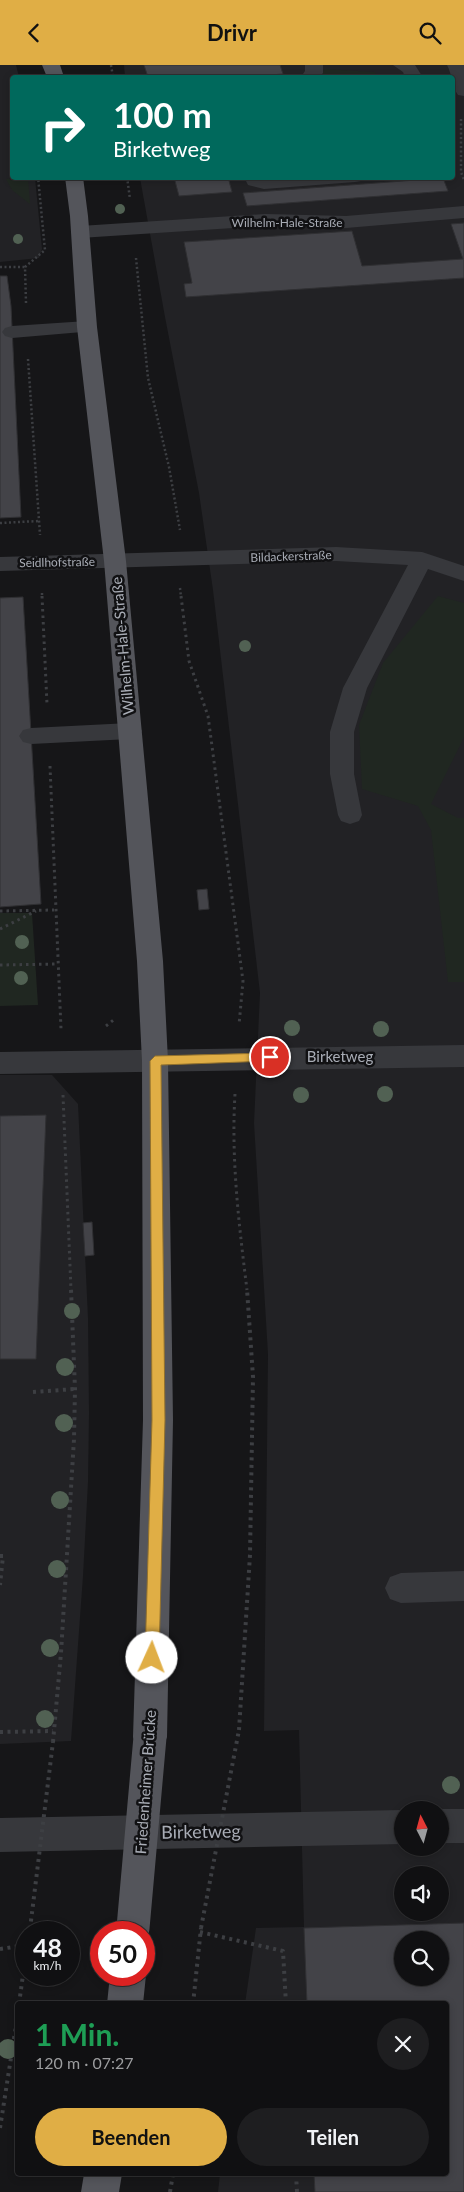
<!DOCTYPE html>
<html lang="de">
<head>
<meta charset="utf-8">
<style>
  body { margin:0; font-family:Lato,sans-serif; background:#1e1e20; color:#f1f3f6; height:100vh; display:flex; flex-direction:column; font-size:19px; white-space:nowrap }
  * { box-sizing:border-box; margin:0 }
  p { font-size:16px; color:#9c9d9f }
  .icon { flex:none; width:28px; height:28px; fill:none; stroke:currentColor; stroke-width:2; stroke-linecap:round; stroke-linejoin:round }
  .map { position:relative; flex:1; overflow:hidden }
  .details { position:absolute; left:15px; top:1936px; width:434px; height:175px; display:flex; flex-direction:column; background:#101012; border-radius:5px; box-shadow:0 2px 8px #0003,0 0 0 1px #303032 }
  .details>* { flex:none }
  .top-card { position:absolute; left:10px; top:10px; width:445px; height:105px; border-radius:5px; box-shadow:0 2px 8px #0003,0 0 0 1px #303032; background:#00695c; color:#fff; overflow:hidden }
  .needle { width:32px; rotate:354deg }
  .tools { position:absolute; left:394px; top:1736px; display:grid; gap:10px }
  .tools a { display:grid; place-items:center; width:55px; height:55px; border-radius:50%; background:#101012; box-shadow:0 2px 8px #0003,0 0 0 1px #303032; font-size:25px }
  .speed { position:absolute; left:15px; top:1856px; display:flex; gap:10px; font-size:25px; font-weight:700; text-align:center }
  .speed>* { display:grid; place-content:center; width:65px; height:65px; border-radius:50%; background:#101012; box-shadow:0 2px 8px #0003,0 0 0 1px #303032; line-height:1 }
  .speed small { font-size:12px; font-weight:400 }
  .speed .limit { border:8px solid #d22; background:#fff; color:#111 }
  .pin { position:absolute; display:grid; place-items:center; width:42px; height:42px; color:#fff; margin:-21px; border:2px solid #fff; border-radius:50%; box-shadow:0 1px 5px #0007 }
  .me { position:absolute; width:55px; margin:-28px; rotate:2deg; stroke-linejoin:round; filter:drop-shadow(0 0 4px #0008) }
  .turn { display:flex; align-items:center; gap:18px; height:105px; padding:0 20px; font-size:22px }
  .turn .icon { width:65px; height:65px; stroke-width:2.5 }
  .turn b { display:block; font-size:35px; line-height:42px }
  .round { display:grid; place-items:center; flex:none; width:52px; height:52px; border-radius:26px; background:#1e1e20 }
  .headline { display:flex; align-items:center; justify-content:space-between; height:85px; padding:0 20px }
  h1 { font-size:30px; font-weight:700; line-height:38px; color:#1e9e55 }
  .action { display:flex; gap:10px; margin-top:auto; padding:10px 20px }
  .action a { flex:1; height:58px; border-radius:30px; background:#e0ae45; color:#111; font-size:20px; font-weight:700; line-height:58px; text-align:center }
  .action a+a { background:#1e1e20; color:#f1f3f6 }
  header { display:flex; justify-content:space-between; align-items:center; height:65px; padding:0 20px; background:#e0ae45; color:#111; font-size:22px; font-weight:700 }
  .map>svg:first-child { display:block }
</style>
</head>
<body>
<header><svg class="icon" aria-label="back" viewBox="0 0 24 24"><path d="M15 5l-7 7 7 7"/></svg>Drivr<svg class="icon" aria-label="search" viewBox="0 0 24 24"><circle cx="10" cy="10" r="6"/><path d="M15 15l6 6"/></svg></header>
<div class="map">
<svg width="464" height="2127" viewBox="0 0 464 2127">
  <rect width="100%" height="100%" fill="#161618"/>
  <!-- built -->
  <g fill="#222225" fill-rule="evenodd">
    <polygon points="0,0 16,0 19,12 12,12 12,112 35,113 42,184 39,193 0,197"/>
    <path d="M 124,0 L 464,0 L 464,2127 L 218,2127 L 220,2109 L 446,2109 L 446,1939 L 245,1939 L 256,1863 L 304,1862 L 299,1665 L 264,1666 L 268,1289 L 254,1058 L 260,928 L 213,525 L 199,428 L 165,252 L 140,113 L 452,112 L 452,12 L 125,12 ZM 402,1745 L 440,1745 L 440,1782 L 402,1782 ZM 402,1810 L 440,1810 L 440,1848 L 402,1848 ZM 402,1875 L 440,1875 L 440,1912 L 402,1912 Z"/>
    <polygon points="0,1010 52,1010 78,1039 88,1253 89,1348 88,1417 83,1511 71,1676 0,1679"/>
  </g>
  <!-- green -->
  <g fill="#202721">
    <polygon points="325,4 374,7 379,12 318,12"/>
    <polygon points="15,113 28,113 30,139 12,125 6,114"/>
    <polygon points="438,531 464,538 464,672 431,739 458,753 464,753 464,917 448,917 431,765 418,741 362,724 359,660 383,598"/>
    <polygon points="0,848 32,848 38,940 0,941"/>
  </g>
  <!-- building -->
  <g fill="#434348" stroke="#303033" fill-rule="evenodd">
    <polygon points="144,0 280,0 283,9 246,12 148,12"/>
    <polygon points="174,112 228,112 232,127 179,131"/>
    <polygon points="443,113 448,126 247,141 243,128"/>
    <polygon points="464,158 464,213 186,232 184,219 192,218 184,177 352,166 362,201 463,194 451,159"/>
    <polygon points="0,211 7,211 11,241 21,452 0,453"/>
    <polygon points="23,532 41,839 0,842 0,533"/>
    <polygon points="207,824 209,844 199,845 197,825"/>
    <polygon points="46,1050 36,1294 0,1294 0,1051"/>
    <polygon points="92,1157 94,1190 85,1191 83,1158"/>
    <path d="M 464,1858 L 464,2127 L 315,2127 L 314,2109 L 446,2109 L 446,1939 L 307,1939 L 304,1863 ZM 402,1875 L 440,1875 L 440,1912 L 402,1912 Z"/>
  </g>
  <g fill="none" stroke-linecap="round" stroke-linejoin="round">
    <!-- path-far2 -->
    <g stroke="#3d3f43" stroke-width="2.5" stroke-dasharray="2 2.5" stroke-linecap="butt">
      <polyline points="111,0 113,12"/>
      <polyline points="461,54 461,107 464,115"/>
      <polyline points="127,112 130,134"/>
      <polyline points="136,193 148,313 169,402 180,465"/>
      <polyline points="0,202 25,202"/>
      <polyline points="26,238 25,202 45,185 38,112"/>
      <polyline points="28,294 40,470"/>
      <polyline points="0,458 39,456"/>
      <polyline points="180,523 181,532"/>
      <polyline points="42,528 42,532"/>
    </g>
    <!-- path-far1 -->
    <g stroke="#3d3f43" stroke-width="3" stroke-dasharray="2.5 4" stroke-linecap="butt">
      <polyline points="42,531 47,639"/>
      <polyline points="181,531 189,596 208,651 243,916 239,960"/>
      <polyline points="50,701 61,964"/>
      <polyline points="0,846 54,845"/>
      <polyline points="0,864 36,846"/>
      <polyline points="0,900 57,899"/>
      <polyline points="106,961 116,953"/>
      <path d="M 235,1029 C 231,1094 239,1160 247,1225"/>
      <polyline points="63,1030 71,1225"/>
    </g>
    <!-- path -->
    <g stroke="#3d3f43" stroke-width="4" stroke-dasharray="3 4.5" stroke-linecap="butt">
      <polyline points="33,1327 75,1324"/>
      <polyline points="0,1491 3,1491 0,1520"/>
      <polyline points="239,1665 250,1490 253,1312 247,1224"/>
      <polyline points="0,1667 53,1666"/>
      <polyline points="53,1677 61,1588 74,1374 75,1324 71,1224"/>
      <polyline points="30,1864 30,1868"/>
      <polyline points="200,1867 283,1886 286,1939"/>
      <polyline points="0,1884 26,1880"/>
      <polyline points="19,1939 26,1888"/>
      <polyline points="193,1939 201,1863"/>
      <polyline points="0,2063 18,1948"/>
      <polyline points="296,2109 297,2127"/>
      <polyline points="170,2127 173,2109"/>
    </g>
    <!-- minor -->
    <g fill="#37383c" fill-rule="evenodd">
      <polygon points="305,0 323,0 323,8 319,12 301,12 305,6"/>
      <polygon points="393,0 415,0 422,11 405,12 403,7"/>
      <path d="M 447,0 L 464,0 L 464,31 L 458,30 C 452,22 452,9 447,0 Z"/>
      <polygon points="244,112 364,112 361,116 355,117 264,124 248,120"/>
      <polygon points="464,141 464,153 346,163 265,161 80,173 73,171 71,167 73,163 80,161 265,149 346,151"/>
      <polygon points="87,256 94,258 97,262 94,266 12,273 5,271 2,267 5,263 12,261"/>
      <polygon points="336,482 422,487 464,501 464,516 428,504 367,623 354,667 354,709 362,750 359,756 350,759 341,756 338,750 330,709 330,667 343,623 408,500 336,496 0,506 0,492"/>
      <polygon points="130,658 138,660 142,666 138,672 130,674 31,679 23,677 19,671 23,665 31,663"/>
      <polygon points="464,980 464,1002 0,1009 0,987"/>
      <polygon points="464,1506 464,1536 401,1538 390,1534 385,1523 390,1512 401,1508"/>
      <polygon points="440,1744 464,1744 464,1778 440,1778 440,1745 437,1745"/>
      <polygon points="402,1745 402,1779 0,1787 0,1753"/>
    </g>
    <!-- major -->
    <g fill="#54555b" fill-rule="evenodd">
      <polygon points="42,0 60,0 64,12 47,12"/>
      <polygon points="65,112 83,112 88,151 97,262 126,496 163,896 168,996 173,1355 167,1672 162,1684 150,1688 138,1684 133,1672 143,1355 142,996 137,896 104,496 77,262 70,151"/>
      <polygon points="144,1905 146,1910 143,1939 107,1939 110,1910 144,1910"/>
      <polygon points="84,2109 122,2109 119,2127 81,2127"/>
    </g>
    <!-- path-bridge -->
    <g stroke="#3d3f43" stroke-width="4" stroke-dasharray="3 4.5" stroke-linecap="butt">
      <polyline points="201,1863 239,1665"/>
      <polyline points="30,1864 53,1677"/>
    </g>
    <!-- major-bridge -->
    <polyline stroke="#54555b" stroke-width="33" points="133,1863 150,1672"/>
  </g>
  <!-- trees -->
  <g fill="#516153">
    <circle cx="120" cy="144" r="5"/>
    <circle cx="18" cy="174" r="5"/>
    <circle cx="245" cy="581" r="6"/>
    <circle cx="22" cy="877" r="7"/>
    <circle cx="21" cy="913" r="7"/>
    <circle cx="292" cy="963" r="8"/>
    <circle cx="381" cy="964" r="8"/>
    <circle cx="385" cy="1029" r="8"/>
    <circle cx="301" cy="1030" r="8"/>
    <circle cx="72" cy="1246" r="8"/>
    <circle cx="65" cy="1302" r="9"/>
    <circle cx="64" cy="1358" r="9"/>
    <circle cx="60" cy="1435" r="9"/>
    <circle cx="57" cy="1504" r="9"/>
    <circle cx="50" cy="1583" r="9"/>
    <circle cx="45" cy="1654" r="9"/>
    <circle cx="451" cy="1720" r="9"/>
    <circle cx="8" cy="1984" r="10"/>
  </g>
  <!-- route -->
  <polygon fill="#e0ae45" stroke="#92712d" points="270,988 276,992 270,996 161,1000 165,1355 159,1593 157,1597 152,1599 147,1597 145,1593 152,1355 150,996 155,991"/>
  <g text-anchor="middle" dominant-baseline="central" stroke-width="5" stroke-linejoin="round" paint-order="stroke">
    <!-- far-street labels -->
    <g font-size="12" fill="#a9adb6" stroke="#111113">
      <text x="287" y="157">Wilhelm-Hale-Straße</text>
      <text transform="translate(291 491) rotate(-2)">Bildackerstraße</text>
      <text transform="translate(57 497) rotate(-1)">Seidlhofstraße</text>
    </g>
    <!-- street labels -->
    <g font-size="15" fill="#a9adb6" stroke="#111113">
      <text transform="translate(122 581) rotate(-95)">Wilhelm-Hale-Straße</text>
      <text x="340" y="991">Birketweg</text>
      <text transform="translate(145 1717) rotate(-86)">Friedenheimer Brücke</text>
    </g>
    <!-- near-street labels -->
    <g font-size="18" fill="#a9adb6" stroke="#111113">
      <text transform="translate(201 1766) rotate(-1)">Birketweg</text>
    </g>
  </g>
</svg>
<div class="tools">
<a><svg class="needle" viewBox="-14 -14 28 28"><path d="M0-13l5 13h-10z" fill="#e53935"/><path d="M0 13l5-13h-10z" fill="#9c9d9f"/></svg></a>
<a><svg class="icon" aria-label="sound" viewBox="0 0 24 24"><path d="M4 9h4l5-4v14l-5-4H4zM17 9q2 3 0 6"/></svg></a>
<a><svg class="icon" aria-label="search" viewBox="0 0 24 24"><circle cx="10" cy="10" r="6"/><path d="M15 15l6 6"/></svg></a>
</div>
<div class="speed"><div>48<small>km/h</small></div><div class="limit">50</div></div>
<div class="pin" style="left:270px;top:992px;background:#d93025"><svg class="icon" aria-label="arrive" viewBox="0 0 24 24"><path d="M6 21V4h12l-3 4 3 4H6"/></svg></div>
<svg class="me" style="left:152px;top:1593px" viewBox="-20 -20 40 40"><circle r="19" fill="#fff"/><path d="M0-13L10 11 0 6-10 11z" fill="#e0ae45"/></svg>
<div class="top-card">
<div class="turn"><svg class="icon" aria-label="right" viewBox="0 0 24 24"><path d="M7 20v-9h11M14 6l5 5-5 5"/></svg><div><b>100 m</b>Birketweg</div></div>
</div>
<section class="details">
<div class="headline"><div><h1>1 Min.</h1><p>120 m · 07:27</p></div><a class="round"><svg class="icon" aria-label="close" viewBox="0 0 24 24"><path d="M6 6l12 12M18 6L6 18"/></svg></a></div>
<div class="action"><a>Beenden</a><a>Teilen</a></div>
</section>
</div>
</body>
</html>
